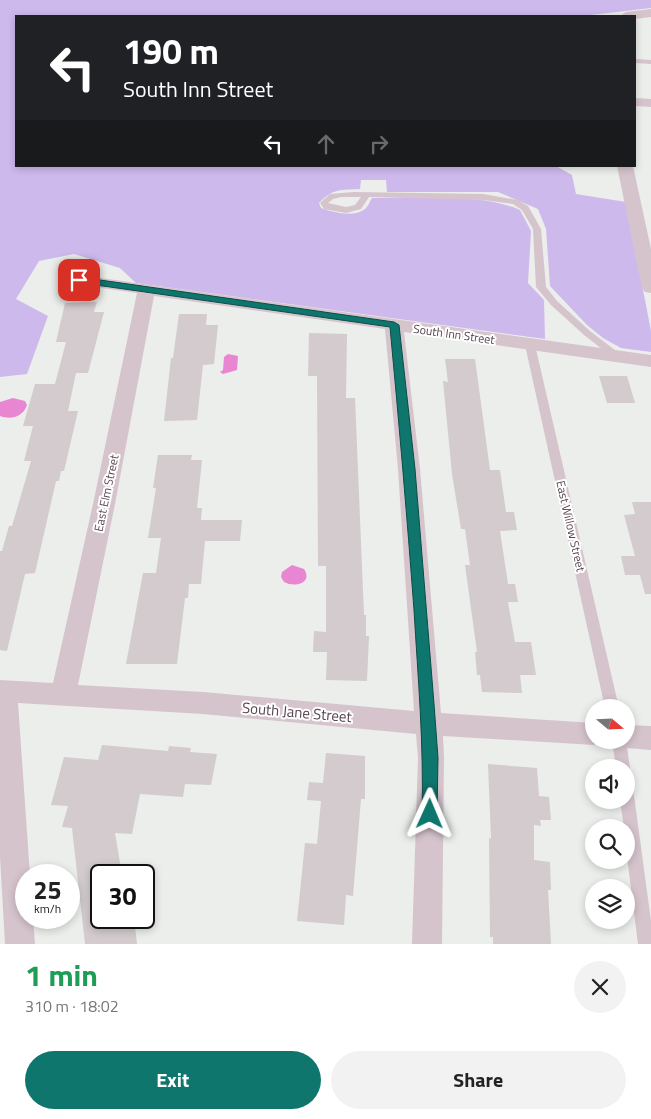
<!DOCTYPE html>
<html lang="en">
<head>
<meta charset="utf-8">
<style>
  body { margin:0; font-family:"Titillium Web",sans-serif; background:#f2f2f2; color:#222; height:100vh; display:flex; flex-direction:column; font-size:19px; white-space:nowrap }
  * { box-sizing:border-box; margin:0 }
  p { font-size:16px; color:#767676 }
  .icon { flex:none; width:28px; height:28px; fill:none; stroke:currentColor; stroke-width:2; stroke-linecap:round; stroke-linejoin:round }
  .map { position:relative; height:944px; overflow:hidden }
  .drawer { display:flex; flex-direction:column; background:#fff; flex:1 }
  .drawer>* { flex:none }
  .top-card { position:absolute; left:15px; top:15px; width:621px; height:152px; border-radius:0px; box-shadow:0 2px 8px #0003; background:#202124; color:#fff; overflow:hidden }
  .needle { width:32px; rotate:109deg }
  .fabs { position:absolute; left:585px; top:699px; display:grid; gap:10px }
  .fabs a { display:grid; place-items:center; width:50px; height:50px; border-radius:50%; background:#fff; box-shadow:0 2px 8px #0003; font-size:25px }
  .speed { position:absolute; left:15px; top:864px; display:flex; gap:10px; font-size:25px; font-weight:700; text-align:center }
  .speed>* { display:grid; place-content:center; width:65px; height:65px; border-radius:50%; background:#fff; box-shadow:0 2px 8px #0003; line-height:1 }
  .speed small { font-size:12px; font-weight:400 }
  .speed .limit { border:2px solid #111; border-radius:8px; background:#fff; color:#111 }
  .pin { position:absolute; display:grid; place-items:center; width:42px; height:42px; color:#fff; margin:-21px; border-radius:10px; box-shadow:0 2px 8px #0006 }
  .me { position:absolute; width:55px; margin:-28px; rotate:1deg; stroke-linejoin:round; filter:drop-shadow(0 0 4px #0008) }
  .turn { display:flex; align-items:center; gap:18px; height:105px; padding:0 25px; font-size:22px }
  .turn .icon { width:65px; height:65px; stroke-width:2.5 }
  .turn b { display:block; font-size:35px; line-height:42px }
  .lanes { display:flex; align-items:center; height:48px; padding:0 25px; background:#0003; justify-content:center; gap:25px; direction:ltr }
  .lanes .off { opacity:.35 }
  .round { display:grid; place-items:center; flex:none; width:52px; height:52px; border-radius:26px; background:#f2f2f2 }
  .overview { display:flex; align-items:center; justify-content:space-between; height:85px; padding:0 25px }
  h1 { font-size:30px; font-weight:700; line-height:38px; color:#1e9e55 }
  .cta { display:flex; gap:10px; margin-top:auto; padding:10px 25px }
  .cta a { flex:1; height:58px; border-radius:30px; background:#0f766e; color:#fff; font-size:20px; font-weight:700; line-height:58px; text-align:center }
  .cta a+a { background:#f2f2f2; color:#222 }
  .map>svg:first-child { display:block }
</style>
</head>
<body>
<div class="map">
<svg width="651" height="944" viewBox="0 0 651 944">
  <rect width="100%" height="100%" fill="#ebeeeb"/>
  <!-- green -->
  <path fill="#ceb9ed" d="M 0,0 L 651,0 L 651,8 L 582,16 L 16,16 L 16,166 L 556,166 L 572,175 L 576,194 L 626,202 L 651,331 L 651,352 L 621,348 L 603,338 L 587,325 L 550,286 L 546,229 L 538,209 L 498,192 L 387,192 L 386,180 L 361,180 L 360,189 C 341,190 333,188 319,203 L 321,208 C 333,212 353,218 365,209 C 368,207 370,201 372,198 C 417,199 479,192 520,210 L 531,231 L 528,283 L 544,300 L 545,339 L 136,283 L 120,268 L 74,254 L 39,261 L 16,299 L 48,316 L 27,374 L 0,377 Z"/>
  <!-- water -->
  <g fill="#e986d2">
    <polygon points="228,354 238,356 237,370 223,374 220,372 223,370 224,357"/>
    <path d="M 13,398 L 25,401 L 27,405 C 23,417 11,420 0,416 L 0,402 Z"/>
    <path d="M 292,565 L 304,569 C 313,583 295,588 284,582 L 281,577 L 282,572 Z"/>
  </g>
  <!-- building -->
  <g fill="#d3cbcd">
    <polygon points="97,302 94,312 104,312 88,373 76,373 68,411 78,411 64,471 61,471 59,481 56,481 35,573 25,574 7,651 0,650 0,551 2,551 9,526 12,526 31,461 24,461 33,426 23,426 35,384 55,384 66,342 56,342 65,303"/>
    <polygon points="179,314 207,314 206,325 218,325 214,364 203,365 197,420 164,421 171,358 173,358"/>
    <polygon points="309,333 347,334 346,398 355,398 364,615 366,615 366,636 369,636 367,681 326,680 327,652 313,652 314,631 326,632 326,566 318,566 317,376 308,376"/>
    <polygon points="445,359 475,359 490,470 500,470 506,512 514,512 517,530 500,531 508,584 515,584 518,602 508,602 515,642 531,642 536,675 520,675 522,693 482,692 480,675 477,675 475,652 477,652 465,565 470,565 465,529 461,529 452,474 443,381 448,382"/>
    <polygon points="599,376 627,376 635,403 607,403"/>
    <polygon points="158,455 192,455 191,460 202,460 197,508 202,508 201,520 242,520 240,541 205,541 201,584 189,584 188,598 185,598 177,664 126,664 143,573 156,573 161,538 148,538 156,488 153,488"/>
    <polygon points="632,502 651,502 651,594 645,594 640,575 625,575 621,556 635,556 624,515 635,514"/>
    <polygon points="102,745 168,751 169,746 191,748 190,752 217,754 211,785 185,784 183,797 140,794 132,834 115,833 122,875 101,875 101,918 134,918 137,944 85,944 72,828 62,827 68,806 51,805 64,757 98,760"/>
    <polygon points="326,753 365,756 365,799 361,799 353,896 346,895 344,925 297,921 305,843 317,844 321,801 307,800 309,782 323,783"/>
    <polygon points="488,764 537,768 539,796 549,797 551,820 540,820 541,826 534,825 534,860 550,862 551,890 548,890 551,944 493,944 493,937 490,937 489,838 491,839"/>
  </g>
  <g fill="none" stroke-linecap="round" stroke-linejoin="round">
    <!-- lane -->
    <g fill="#d6c4cd" fill-rule="evenodd">
      <polygon points="635,59 651,60 651,64 635,63"/>
      <path d="M 354,192 L 483,194 L 518,200 L 528,206 L 541,229 L 546,287 L 557,301 L 590,331 L 624,357 L 623,359 L 615,359 L 584,335 L 551,305 L 536,287 L 533,229 L 522,210 L 513,204 L 483,200 L 369,197 L 361,209 L 346,213 L 324,209 L 320,203 L 330,194 ZM 341,197 L 361,197 L 355,205 L 346,207 L 328,203 L 333,199 Z"/>
      <polygon points="530,342 535,345 619,708 605,708 525,345"/>
      <polygon points="612,740 626,740 630,768 628,773 626,773 626,768 616,768"/>
      <polygon points="626,782 631,783 633,788 651,921 651,944 638,944 626,849 626,828 624,828 620,800 626,800"/>
    </g>
    <!-- street -->
    <g fill="#d6c4cd" fill-rule="evenodd">
      <polygon points="651,9 651,17 635,19 635,16 620,16 626,12"/>
      <polygon points="635,98 651,99 651,107 635,106"/>
      <polygon points="617,166 633,166 651,249 651,293 645,292 642,288"/>
      <path d="M 79,275 L 651,355 L 651,367 L 404,332 L 420,469 L 441,713 L 594,723 L 594,740 L 604,740 L 594,745 L 443,736 L 444,758 L 442,944 L 412,944 L 418,758 L 416,734 L 203,714 L 18,703 L 30,875 L 26,875 L 26,918 L 33,918 L 35,944 L 5,944 L 0,857 L 0,680 L 53,683 L 93,504 L 137,293 L 73,284 L 70,280 L 73,276 ZM 154,296 L 385,329 L 398,469 L 414,711 L 203,692 L 78,685 L 115,504 Z"/>
      <polygon points="626,725 651,726 651,750 626,748 617,744 615,740 626,740"/>
    </g>
  </g>
  <!-- route -->
  <path fill="#0f766e" stroke="#0a4d48" d="M 79,277 L 394,322 L 399,325 L 415,469 L 434,704 L 438,758 L 437,814 L 435,819 L 430,821 L 424,819 L 422,814 C 424,745 418,678 414,610 C 407,516 399,422 390,327 L 75,282 L 74,280 Z"/>
  <g text-anchor="middle" dominant-baseline="central" stroke-width="4" stroke-linejoin="round" paint-order="stroke">
    <!-- street labels -->
    <g font-size="12" fill="#58444e" stroke="#fff">
      <text transform="translate(454 334) rotate(8)">South Inn Street</text>
      <text transform="translate(106 493) rotate(-78)">East Elm Street</text>
      <text transform="translate(571 526) rotate(77)">East Willow Street</text>
    </g>
    <!-- near-street labels -->
    <g font-size="15" fill="#58444e" stroke="#fff">
      <text transform="translate(297 712) rotate(5)">South Jane Street</text>
    </g>
  </g>
</svg>
<div class="fabs">
<a><svg class="needle" viewBox="-14 -14 28 28"><path d="M0-13l5 13h-10z" fill="#e53935"/><path d="M0 13l5-13h-10z" fill="#767676"/></svg></a>
<a><svg class="icon" aria-label="sound" viewBox="0 0 24 24"><path d="M4 9h4l5-4v14l-5-4H4zM17 9q2 3 0 6"/></svg></a>
<a><svg class="icon" aria-label="search" viewBox="0 0 24 24"><circle cx="10" cy="10" r="6"/><path d="M15 15l6 6"/></svg></a>
<a><svg class="icon" aria-label="layers" viewBox="0 0 24 24"><path d="M12 4l9 5-9 5-9-5zM3 14l9 5 9-5"/></svg></a>
</div>
<div class="speed"><div>25<small>km/h</small></div><div class="limit">30</div></div>
<div class="pin" style="left:79px;top:280px;background:#d93025"><svg class="icon" aria-label="arrive" viewBox="0 0 24 24"><path d="M6 21V4h12l-3 4 3 4H6"/></svg></div>
<svg class="me" style="left:430px;top:814px" viewBox="-20 -20 40 40"><path d="M0-17L14 15 0 8-14 15z" fill="#0f766e" stroke="#fff" stroke-width="4"/></svg>
<div class="top-card">
<div class="turn"><svg class="icon" aria-label="left" viewBox="0 0 24 24"><path d="M17 20v-9H6M10 6l-5 5 5 5"/></svg><div><b>190 m</b>South Inn Street</div></div>
<div class="lanes"><svg class="icon" aria-label="left" viewBox="0 0 24 24"><path d="M17 20v-9H6M10 6l-5 5 5 5"/></svg><svg class="icon off" aria-label="ahead" viewBox="0 0 24 24"><path d="M12 20V5M6 11l6-6 6 6"/></svg><svg class="icon off" aria-label="right" viewBox="0 0 24 24"><path d="M7 20v-9h11M14 6l5 5-5 5"/></svg></div>
</div>
</div>
<section class="drawer">
<div class="overview"><div><h1>1 min</h1><p>310 m · 18:02</p></div><a class="round"><svg class="icon" aria-label="close" viewBox="0 0 24 24"><path d="M6 6l12 12M18 6L6 18"/></svg></a></div>
<div class="cta"><a>Exit</a><a>Share</a></div>
</section>
</body>
</html>
